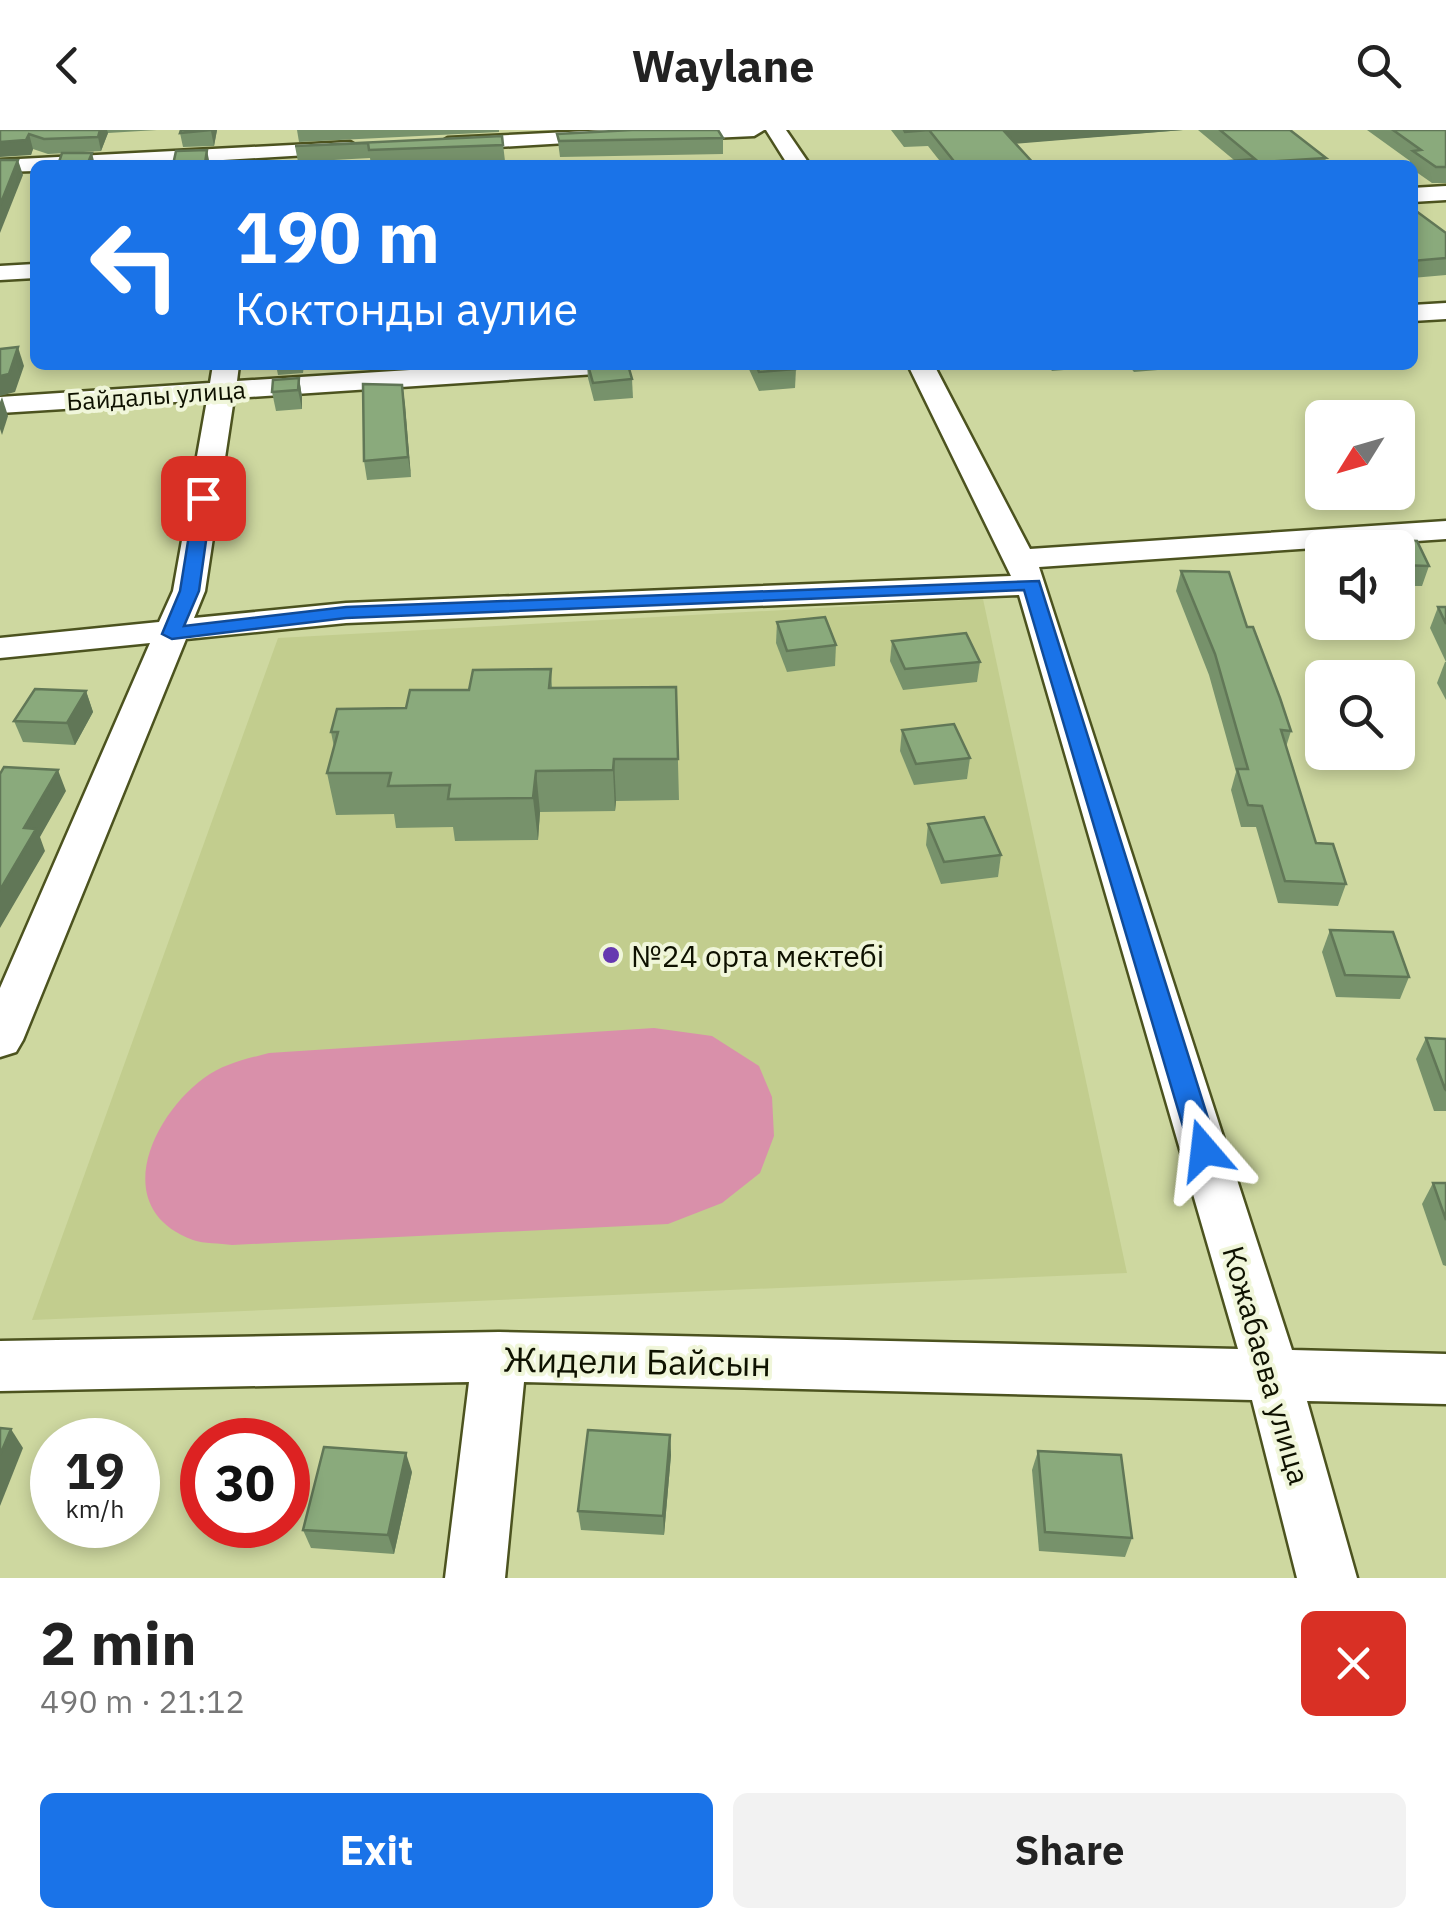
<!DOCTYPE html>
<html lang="en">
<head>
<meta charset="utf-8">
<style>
  body { margin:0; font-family:"IBM Plex Sans",sans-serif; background:#f2f2f2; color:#222; height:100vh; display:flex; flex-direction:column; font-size:38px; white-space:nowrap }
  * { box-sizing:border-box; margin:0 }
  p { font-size:32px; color:#767676 }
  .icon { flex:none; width:55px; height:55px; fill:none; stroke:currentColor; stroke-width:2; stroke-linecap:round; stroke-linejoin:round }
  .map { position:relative; height:1448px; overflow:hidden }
  .sheet { display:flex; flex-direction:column; background:#fff; flex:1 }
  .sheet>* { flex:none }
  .hud { position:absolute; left:30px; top:30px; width:1388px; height:210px; border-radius:15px; box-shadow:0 5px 15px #0003; background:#1a73e8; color:#fff; overflow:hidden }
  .needle { width:65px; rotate:233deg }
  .buttons { position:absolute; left:1305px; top:270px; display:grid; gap:20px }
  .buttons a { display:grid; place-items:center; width:110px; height:110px; border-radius:15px; background:#fff; box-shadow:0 5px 15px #0003; font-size:50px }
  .speed { position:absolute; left:30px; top:1288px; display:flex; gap:20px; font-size:50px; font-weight:700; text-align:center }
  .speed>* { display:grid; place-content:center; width:130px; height:130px; border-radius:50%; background:#fff; box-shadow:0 5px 15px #0003; line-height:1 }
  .speed small { font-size:25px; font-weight:400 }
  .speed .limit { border:15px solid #d22; background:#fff; color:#111 }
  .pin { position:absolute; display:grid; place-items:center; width:85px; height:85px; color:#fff; margin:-42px; border-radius:20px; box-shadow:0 5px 15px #0006 }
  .me { position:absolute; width:110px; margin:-55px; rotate:343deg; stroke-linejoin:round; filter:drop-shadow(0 0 8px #0008) }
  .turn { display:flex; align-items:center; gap:35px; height:210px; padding:0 40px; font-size:45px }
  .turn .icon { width:130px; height:130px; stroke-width:2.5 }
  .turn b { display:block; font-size:70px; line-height:85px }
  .round { display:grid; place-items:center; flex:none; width:105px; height:105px; border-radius:15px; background:#f2f2f2 }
  .headline { display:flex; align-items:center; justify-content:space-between; height:170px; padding:0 40px }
  h1 { font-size:60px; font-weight:800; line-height:75px }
  .action { display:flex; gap:20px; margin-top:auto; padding:20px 40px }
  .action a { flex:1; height:115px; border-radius:15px; background:#1a73e8; color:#fff; font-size:40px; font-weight:800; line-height:115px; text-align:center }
  .action a+a { background:#f2f2f2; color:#222 }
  header { display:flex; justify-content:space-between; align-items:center; height:130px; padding:0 40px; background:#fff; font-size:45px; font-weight:800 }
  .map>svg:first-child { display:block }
</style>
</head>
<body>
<header><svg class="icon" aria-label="back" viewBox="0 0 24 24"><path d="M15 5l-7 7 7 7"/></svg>Waylane<svg class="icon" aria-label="search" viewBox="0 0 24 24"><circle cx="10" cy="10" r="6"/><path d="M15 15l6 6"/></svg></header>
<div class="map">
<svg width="1446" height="1448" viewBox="0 0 1446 1448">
  <rect width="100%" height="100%" fill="#ced8a0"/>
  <!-- built -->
  <polygon fill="#c2cd8e" points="983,469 1127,1143 32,1190 278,508"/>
  <!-- green -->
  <path fill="#d990aa" d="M 654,898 L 712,906 L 759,936 L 772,967 L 774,1006 L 760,1043 L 722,1073 L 668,1094 L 232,1115 C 220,1113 204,1114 193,1110 C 109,1079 151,987 204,948 C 223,934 246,929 269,923 Z"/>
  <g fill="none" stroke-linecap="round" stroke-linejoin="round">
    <defs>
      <g id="minor">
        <polygon points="608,0 617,2 617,10 448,20 438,14 448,8"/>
        <polygon points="661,0 764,0 754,6 668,10 661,8"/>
        <polygon points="766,0 786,0 810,35 788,35"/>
        <polygon points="350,12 360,18 357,22 141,35 35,35 35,41 0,42 0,30"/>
        <polygon points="1446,56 1446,70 1412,72 1412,58"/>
        <polygon points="35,134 35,148 0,150 0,136"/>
        <polygon points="1446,173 1446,189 1412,191 1412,175"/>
        <polygon points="213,235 239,235 237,251 488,235 624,235 611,243 234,268 205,461 194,488 346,473 1011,446 908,235 934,235 1030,419 1446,391 1446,409 1039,437 1292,1220 1446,1224 1446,1274 1307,1271 1357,1448 1297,1448 1252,1270 524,1252 505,1448 445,1448 469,1252 0,1261 0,1211 499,1202 1238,1219 1019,465 346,493 186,509 23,910 16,922 0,927 0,858 150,513 0,528 0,508 159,492 173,461 207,270 0,283 0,267 210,253"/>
      </g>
    </defs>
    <!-- minor casing -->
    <use href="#minor" stroke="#4c531f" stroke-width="5"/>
    <!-- minor -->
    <use href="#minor" fill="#fff" fill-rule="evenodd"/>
  </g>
  <!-- wall -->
  <g fill="#77926b">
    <polygon points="0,0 157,0 108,3 101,21 48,24 33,19 31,25"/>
    <polygon points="217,0 214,16 183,17 180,3"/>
    <polygon points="297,0 499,0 499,2 299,12"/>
    <polygon points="891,0 1183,0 1016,13 1035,35 943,35 928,16 904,17"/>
    <polygon points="1198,0 1290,0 1326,28 1324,35 1180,35 1234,30"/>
    <polygon points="1367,0 1446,0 1446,53 1432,53 1412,39 1412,35 1409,35 1410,31"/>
    <polygon points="557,4 723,8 723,24 560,27"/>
    <polygon points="502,6 505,31 395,35 371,35 370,28 298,32 295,16"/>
    <polygon points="1412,78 1446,103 1446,145 1412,148"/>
    <polygon points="276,235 304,235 303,243 278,245"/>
    <polygon points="587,235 628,235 632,249 633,268 594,271 588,248"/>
    <polygon points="747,235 794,235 796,239 795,258 759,261"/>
    <polygon points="1047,235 1123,235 1052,241"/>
    <polygon points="1128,235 1171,235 1170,239 1134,242"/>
    <polygon points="299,248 302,267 302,279 276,281 272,262"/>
    <polygon points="402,255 411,347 367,350 364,331"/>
    <polygon points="1370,409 1417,411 1429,436 1422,456 1398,456 1398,418 1367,418"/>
    <polygon points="1181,441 1247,497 1291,601 1286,617 1316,713 1346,754 1338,776 1278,773 1256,697 1241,697 1231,660 1236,642 1209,545 1176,461"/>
    <polygon points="1438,477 1446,477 1446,532 1430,498"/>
    <polygon points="777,492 836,515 835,536 787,542 776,513"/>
    <polygon points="892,511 980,532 977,552 903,560 890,531"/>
    <polygon points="1445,532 1446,532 1446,570 1437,553"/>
    <polygon points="551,539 552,558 676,557 679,670 616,671 615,681 540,682 538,710 455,711 453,697 396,698 394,684 336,685 327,643 334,617 331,602 469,560"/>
    <polygon points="86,561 93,582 75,615 23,612 14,591"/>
    <polygon points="902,600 970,628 967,649 914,655 900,621"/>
    <polygon points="928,694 1001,725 998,747 941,754 926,715"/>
    <polygon points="1330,800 1409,847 1400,869 1336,867 1322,822"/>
    <polygon points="1426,908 1446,909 1446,981 1434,981 1416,929"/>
    <polygon points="1433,1053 1446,1053 1446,1136 1443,1135 1422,1074"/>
    <polygon points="670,1305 671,1325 664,1405 581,1400 578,1381"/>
    <polygon points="1038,1321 1132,1408 1125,1427 1039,1421 1032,1340"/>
    <polygon points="412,1342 394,1424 311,1418 303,1400"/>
  </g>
  <!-- shaded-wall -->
  <g fill="#617757">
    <polygon points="100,0 107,0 108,3 101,21 98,7"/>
    <polygon points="211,0 217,0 214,16 211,1"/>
    <polygon points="1002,0 1183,0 1001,15"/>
    <polygon points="29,4 33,19 31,25 0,27 0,12"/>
    <polygon points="207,20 210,35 205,35 205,33"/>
    <polygon points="92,23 95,35 87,35"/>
    <polygon points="18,30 23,45 0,103 0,75"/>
    <polygon points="18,217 24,236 15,262 0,266 0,246"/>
    <polygon points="299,248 302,267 302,279 298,260"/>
    <polygon points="402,255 405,274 411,347 408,327"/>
    <polygon points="2,267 8,286 2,305 0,299 0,272"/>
    <polygon points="86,561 93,582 75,615 67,593"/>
    <polygon points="614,629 616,671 615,681 613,640"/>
    <polygon points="58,640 66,661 40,707 45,721 0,798 0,760 24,698"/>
    <polygon points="536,641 540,682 538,710 533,668"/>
    <polygon points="11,1299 23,1318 0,1376 0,1325"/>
    <polygon points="670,1305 671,1325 664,1405 663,1386"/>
    <polygon points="406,1323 412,1342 394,1424 388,1405"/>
  </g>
  <!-- building -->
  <g fill="#8aaa7c" stroke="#617757" stroke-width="2.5">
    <polygon points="0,0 100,0 98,7 44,9 29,4 26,10 0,12"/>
    <polygon points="181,0 211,0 180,3"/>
    <polygon points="632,0 718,0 723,8 559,11 557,4"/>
    <polygon points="904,0 1003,0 1035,35 957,35 929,0 905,2"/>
    <polygon points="1220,0 1290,0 1326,28 1278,31 1283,35 1180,35 1255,29"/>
    <polygon points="1393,0 1446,0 1446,37 1436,37 1413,21 1421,20"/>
    <polygon points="502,6 503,15 369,20 368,13 295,16"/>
    <polygon points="207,20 205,33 173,35 176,21"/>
    <polygon points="62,23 92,23 87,35 58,35"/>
    <polygon points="0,30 18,30 0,75"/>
    <polygon points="1412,78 1446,103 1446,128 1412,131"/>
    <polygon points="18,217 9,244 0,246 0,219"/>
    <polygon points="588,235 628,235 632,249 593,253"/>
    <polygon points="756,235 794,235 796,239 759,242"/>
    <polygon points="299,248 298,260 272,262 273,250"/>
    <polygon points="363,254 402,255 408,327 364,331"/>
    <polygon points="1370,409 1417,411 1429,436 1398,435 1398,418 1373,418"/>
    <polygon points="1181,441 1229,442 1247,497 1253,497 1280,568 1291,601 1281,600 1316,713 1333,714 1346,754 1285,751 1262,676 1248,675 1237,639 1248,639 1215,524"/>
    <polygon points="1438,477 1446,477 1446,494"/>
    <polygon points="825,487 836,515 787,521 777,492"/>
    <polygon points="966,503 980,532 905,539 892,511"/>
    <polygon points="551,539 549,558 676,557 678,629 614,629 613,640 536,641 533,668 448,669 450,655 388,656 391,643 327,643 338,602 331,602 337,579 406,578 410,560 469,560 473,540"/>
    <polygon points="35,559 86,561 67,593 14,591"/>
    <polygon points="954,594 970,628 916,634 902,600"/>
    <polygon points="4,637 58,640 24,698 36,699 0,760 0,644"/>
    <polygon points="984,687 1001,725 944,732 928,694"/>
    <polygon points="1330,800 1393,802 1409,847 1345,845"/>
    <polygon points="1426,908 1446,909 1446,960 1445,959"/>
    <polygon points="1433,1053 1446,1053 1446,1090"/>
    <polygon points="0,1298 11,1299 0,1325"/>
    <polygon points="588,1300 670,1305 663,1386 578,1381"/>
    <polygon points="324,1317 406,1323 388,1405 303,1400"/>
    <polygon points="1038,1321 1121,1325 1132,1408 1045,1402"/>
  </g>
  <!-- route -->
  <polygon fill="#1a73e8" stroke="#114b97" stroke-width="2.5" points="203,362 212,368 199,461 184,496 346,477 1039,451 1218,1020 1214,1028 1194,1028 1190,1020 1024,460 346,488 172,509 162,504 180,461 195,368"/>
  <!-- markers -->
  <circle fill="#6638b0" stroke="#f0f6da" stroke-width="4" cx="611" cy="825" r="10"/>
  <g text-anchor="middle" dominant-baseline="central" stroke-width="8" stroke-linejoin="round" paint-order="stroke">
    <!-- far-street labels -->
    <g font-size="25" fill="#0e1100" stroke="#f0f6da">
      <text transform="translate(156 265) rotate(-4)">Байдалы улица</text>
    </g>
    <!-- poi labels -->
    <g font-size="30" fill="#0e1100" stroke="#f0f6da" text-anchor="start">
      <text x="631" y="825">№24 орта мектебі</text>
    </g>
    <!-- street labels -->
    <g font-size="30" fill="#0e1100" stroke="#f0f6da">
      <text transform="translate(1267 1235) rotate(74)">Кожабаева улица</text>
    </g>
    <!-- near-street labels -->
    <g font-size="35" fill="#0e1100" stroke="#f0f6da">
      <text transform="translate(637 1231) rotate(1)">Жидели Байсын</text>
    </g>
  </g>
</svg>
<div class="buttons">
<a><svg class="needle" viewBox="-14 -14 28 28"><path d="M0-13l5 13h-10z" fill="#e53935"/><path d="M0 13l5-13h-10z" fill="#767676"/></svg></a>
<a><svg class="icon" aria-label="sound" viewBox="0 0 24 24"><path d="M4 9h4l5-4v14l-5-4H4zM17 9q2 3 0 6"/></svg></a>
<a><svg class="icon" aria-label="search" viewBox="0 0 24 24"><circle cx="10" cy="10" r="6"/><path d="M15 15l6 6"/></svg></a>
</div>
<div class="speed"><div>19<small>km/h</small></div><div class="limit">30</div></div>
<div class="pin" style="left:203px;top:368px;background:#d93025"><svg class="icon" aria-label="arrive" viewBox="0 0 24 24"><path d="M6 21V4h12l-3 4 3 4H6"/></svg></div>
<svg class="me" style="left:1204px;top:1020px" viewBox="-20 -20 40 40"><path d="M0-17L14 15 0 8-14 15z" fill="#1a73e8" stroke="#fff" stroke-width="4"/></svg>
<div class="hud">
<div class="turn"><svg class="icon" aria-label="left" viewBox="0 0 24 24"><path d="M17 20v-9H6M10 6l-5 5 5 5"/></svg><div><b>190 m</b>Коктонды аулие</div></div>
</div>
</div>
<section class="sheet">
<div class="headline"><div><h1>2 min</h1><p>490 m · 21:12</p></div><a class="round" style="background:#d93025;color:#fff"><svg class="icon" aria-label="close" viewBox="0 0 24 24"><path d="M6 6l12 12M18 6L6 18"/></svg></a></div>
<div class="action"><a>Exit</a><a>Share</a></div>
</section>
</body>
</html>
